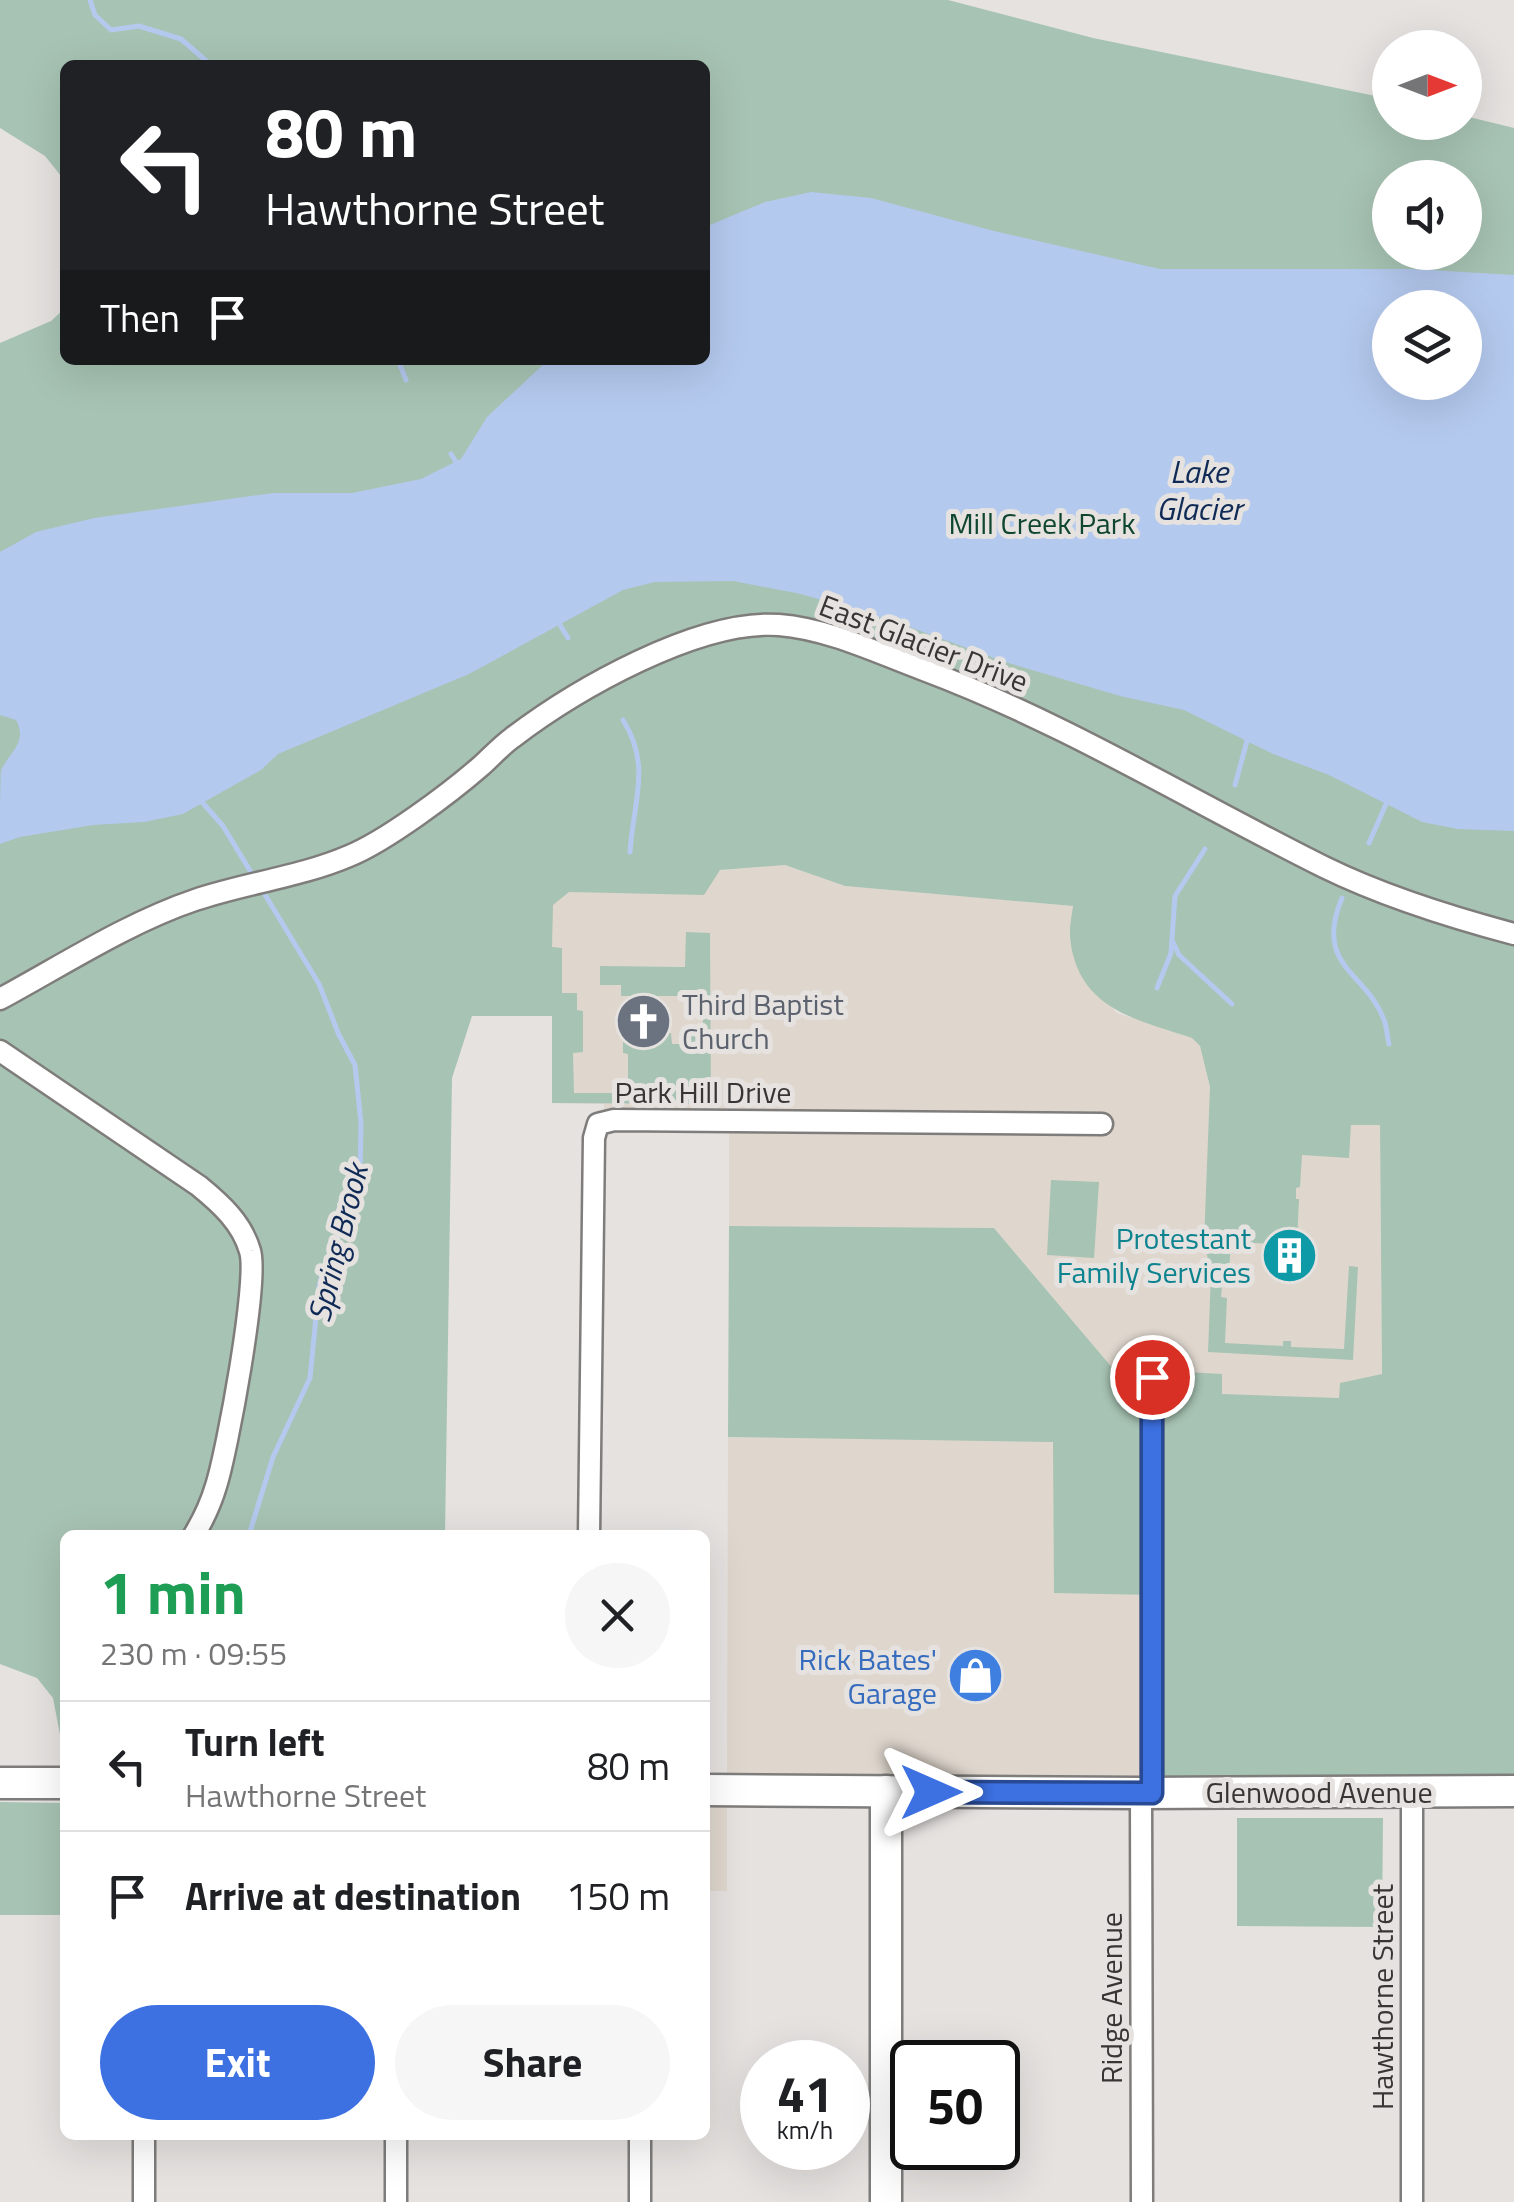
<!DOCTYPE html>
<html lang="en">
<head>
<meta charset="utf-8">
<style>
  body { margin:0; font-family:"Titillium Web",sans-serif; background:#f6f6f6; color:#202124; height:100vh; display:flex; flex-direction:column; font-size:38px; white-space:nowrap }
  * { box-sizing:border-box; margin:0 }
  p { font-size:32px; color:#757577 }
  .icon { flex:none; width:55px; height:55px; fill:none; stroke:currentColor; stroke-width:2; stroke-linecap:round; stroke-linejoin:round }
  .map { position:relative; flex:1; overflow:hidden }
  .sheet { position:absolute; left:60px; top:1530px; width:650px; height:610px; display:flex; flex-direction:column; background:#fff; border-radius:15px; box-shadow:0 10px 40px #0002 }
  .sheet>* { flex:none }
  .banner { position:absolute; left:60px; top:60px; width:650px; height:305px; border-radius:15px; box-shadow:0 10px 40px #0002; background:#202124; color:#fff; overflow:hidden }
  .needle { width:65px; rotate:90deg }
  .tools { position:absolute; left:1372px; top:30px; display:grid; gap:20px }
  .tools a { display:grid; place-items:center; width:110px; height:110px; border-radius:50%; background:#fff; box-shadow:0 10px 40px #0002; font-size:50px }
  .speed { position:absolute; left:740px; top:2040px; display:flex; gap:20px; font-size:50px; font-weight:700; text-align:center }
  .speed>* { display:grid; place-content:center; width:130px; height:130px; border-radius:50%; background:#fff; box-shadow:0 10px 40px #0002; line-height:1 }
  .speed small { font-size:25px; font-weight:400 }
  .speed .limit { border:5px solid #111; border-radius:15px; background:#fff; color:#111 }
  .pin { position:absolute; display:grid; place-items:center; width:85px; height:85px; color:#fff; margin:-42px; border:5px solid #fff; border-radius:50%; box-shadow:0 2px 10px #0007 }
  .me { position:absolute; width:110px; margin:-55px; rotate:90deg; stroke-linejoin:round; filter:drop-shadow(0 0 8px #0008) }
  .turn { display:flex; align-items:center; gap:35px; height:210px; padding:0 40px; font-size:45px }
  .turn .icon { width:130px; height:130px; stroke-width:2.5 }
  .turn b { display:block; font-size:70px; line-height:85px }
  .then { display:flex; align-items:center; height:95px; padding:0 40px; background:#0003; gap:20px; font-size:38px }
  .round { display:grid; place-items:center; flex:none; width:105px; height:105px; border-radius:52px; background:#f6f6f6 }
  .headline { display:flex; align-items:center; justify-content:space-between; height:170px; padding:0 40px }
  h1 { font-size:60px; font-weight:700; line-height:75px; color:#1e9e55 }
  .button { display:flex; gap:20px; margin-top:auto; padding:20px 40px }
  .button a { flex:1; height:115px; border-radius:60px; background:#3d71e2; color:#fff; font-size:40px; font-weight:700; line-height:115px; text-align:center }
  .button a+a { background:#f6f6f6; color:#202124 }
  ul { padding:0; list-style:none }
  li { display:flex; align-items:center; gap:30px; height:130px; padding:0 40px; border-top:2px solid #e0e0e0 }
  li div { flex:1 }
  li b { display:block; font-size:38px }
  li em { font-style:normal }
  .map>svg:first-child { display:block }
</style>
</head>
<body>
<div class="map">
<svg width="1514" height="2202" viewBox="0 0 1514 2202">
  <rect width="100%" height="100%" fill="#e5e2e0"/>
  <!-- built -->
  <g fill="#dfd7ce">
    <polygon points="755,865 785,865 845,886 1074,906 1069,935 1077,966 1117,1013 1192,1038 1200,1046 1210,1087 1350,1133 1351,1124 1380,1125 1382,1397 1347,1423 1120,1377 994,1228 729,1226 729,1121 604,1120 604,1104 552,1103 552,905 569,892 596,891"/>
    <polygon points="728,1437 1054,1441 1054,1592 1152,1595 1152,1793 727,1791 727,1891 705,1891 705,1790 727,1789"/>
  </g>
  <!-- green -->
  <g fill="#a7c3b3" fill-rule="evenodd">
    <path d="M 0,0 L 948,0 L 1093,38 L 1390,99 L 1390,122 L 1465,122 L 1465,116 L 1514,128 L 1514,1791 L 1152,1793 L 1151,1595 L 1054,1593 L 1053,1442 L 728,1437 L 729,1226 L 994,1228 L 1120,1377 L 1151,1377 L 1152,1370 L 1222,1374 L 1222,1394 L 1339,1398 L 1340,1383 L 1382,1374 L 1380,1125 L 1351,1125 L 1349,1158 L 1302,1155 L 1300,1187 L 1296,1188 L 1296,1199 L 1299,1199 L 1297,1245 L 1231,1242 L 1228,1287 L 1222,1287 L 1221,1297 L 1227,1298 L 1225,1343 L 1283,1346 L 1283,1341 L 1291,1341 L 1291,1347 L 1344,1349 L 1349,1266 L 1358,1267 L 1353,1360 L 1208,1352 L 1211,1272 L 1204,1242 L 1210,1087 L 1200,1046 L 1192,1038 C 1135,1019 1077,1009 1070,937 C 1069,927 1072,916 1073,906 L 845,886 L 785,865 L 720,870 L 704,895 L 569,892 L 553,905 L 552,947 L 562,948 L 562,993 L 577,993 L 577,1010 L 583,1011 L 583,1052 L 573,1053 L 574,1093 L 628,1093 L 628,1054 L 623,1053 L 623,1022 L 632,1022 L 632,1033 L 671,1033 L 672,1044 L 690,1044 L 690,1034 L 703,1033 L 703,996 L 621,996 L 621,985 L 600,985 L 600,966 L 685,967 L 686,932 L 710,933 L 711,1104 L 552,1103 L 552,1016 L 472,1016 L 452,1078 L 445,1535 L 65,1535 L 65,1761 L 53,1698 L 37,1678 L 0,1664 L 0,343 L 51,321 L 65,308 L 65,360 L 705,360 L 705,65 L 65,65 L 65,181 L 45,156 L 0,128 ZM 1390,178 L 1465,178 L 1465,252 L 1390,252 ZM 1390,308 L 1465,308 L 1465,382 L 1390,382 Z"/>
    <polygon points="1051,1180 1099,1182 1094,1258 1047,1255"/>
    <polygon points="0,1802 65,1803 65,1915 0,1915"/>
    <polygon points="1237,1818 1383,1818 1382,1927 1237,1926"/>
  </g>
  <!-- water -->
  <path fill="#b4c9ee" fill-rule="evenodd" d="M 811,192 L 871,198 L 994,231 L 1160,269 L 1412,269 L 1514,275 L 1514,831 L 1458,829 L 1422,822 L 1329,775 L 1273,754 L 1184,710 L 1120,696 L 1002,661 L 896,622 L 801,594 L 733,581 L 655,582 L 623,590 L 469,674 L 278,754 L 261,770 L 183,814 L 144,822 L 93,825 L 20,837 L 0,844 C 0,827 0,783 1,770 C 10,752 28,742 16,720 L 0,715 L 0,552 L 36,532 L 94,518 L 273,493 L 352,493 L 421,479 L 461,459 L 487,417 L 548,360 L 705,360 L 705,227 L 765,202 ZM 1390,308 L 1465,308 L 1465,382 L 1390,382 Z"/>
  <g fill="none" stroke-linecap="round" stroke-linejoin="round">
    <!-- stream -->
    <g stroke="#b4c9ee" stroke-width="5">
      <polyline points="90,0 95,15 111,30 139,26 181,39 211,65"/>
      <polyline points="398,360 406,380"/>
      <polyline points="451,454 456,462"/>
      <polyline points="560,625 568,638"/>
      <path d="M 623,720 C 652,766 633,802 630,852"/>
      <polyline points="1235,785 1247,741"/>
      <polyline points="202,802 223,826 255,879"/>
      <polyline points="1369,843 1386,804"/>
      <path d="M 1342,898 C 1313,967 1367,972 1384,1020 C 1387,1027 1387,1036 1389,1044"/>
      <polyline points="1173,942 1179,955 1232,1004"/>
      <polyline points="1157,988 1171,953 1175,896 1205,849"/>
      <polyline points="249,1535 273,1457 310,1378 319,1286 327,1258 352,1207 360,1178 361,1123 355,1065 339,1035 319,984 261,888"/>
    </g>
    <defs>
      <g id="street">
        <path d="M 0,999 C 63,965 127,923 195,900 C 245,883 300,877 349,856 C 386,841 450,793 481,766 C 491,757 501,746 512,738 C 575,690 698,619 779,625 C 829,629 878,653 924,670 C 1063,722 1191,801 1324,867 C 1383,896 1450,917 1514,934"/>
        <path d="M 0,1051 L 199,1186 C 221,1204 242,1223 250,1251 C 259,1280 227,1452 216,1486 C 211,1503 203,1520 194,1535"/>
        <polyline points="1152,1377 1152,1793"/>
        <polyline points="589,1535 594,1138 598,1124 614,1120 1102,1124"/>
        <polyline points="1412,1792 1412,2202"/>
        <polyline points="1141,1793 1142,2202"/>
        <polyline points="144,2135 144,2202"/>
        <polyline points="396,2135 396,2202"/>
        <polyline points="640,2135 640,2202"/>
      </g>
      <g id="secondary">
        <polyline points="0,1783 65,1783"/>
        <polyline points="705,1790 1141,1793 1514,1791"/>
        <polyline points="886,1791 886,2202"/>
      </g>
    </defs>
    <!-- street casing -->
    <use href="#street" stroke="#7f7d7b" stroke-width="25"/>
    <!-- secondary casing -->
    <use href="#secondary" stroke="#7f7d7b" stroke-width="35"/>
    <!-- street -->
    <use href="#street" stroke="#fff" stroke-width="20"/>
    <!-- secondary -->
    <use href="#secondary" stroke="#fff" stroke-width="30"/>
  </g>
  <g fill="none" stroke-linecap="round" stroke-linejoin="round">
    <defs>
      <polyline id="route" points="931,1792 1152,1793 1152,1377"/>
    </defs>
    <!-- route casing -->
    <use href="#route" stroke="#284993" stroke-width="25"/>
    <!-- route -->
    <use href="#route" stroke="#3d71e2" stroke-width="18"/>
  </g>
  <!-- icons -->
  <defs>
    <symbol id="church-disc" viewBox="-11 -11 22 22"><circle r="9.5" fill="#6b7280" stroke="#e5e2e0"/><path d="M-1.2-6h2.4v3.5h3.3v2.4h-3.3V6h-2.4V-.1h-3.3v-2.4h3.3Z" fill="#fff"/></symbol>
    <symbol id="building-disc" viewBox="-11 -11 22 22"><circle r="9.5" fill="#0f9aa8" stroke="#e5e2e0"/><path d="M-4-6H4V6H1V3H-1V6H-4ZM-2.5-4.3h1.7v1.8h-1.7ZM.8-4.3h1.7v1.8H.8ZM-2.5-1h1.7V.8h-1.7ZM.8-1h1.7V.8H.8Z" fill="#fff"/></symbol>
    <symbol id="shop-disc" viewBox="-11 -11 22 22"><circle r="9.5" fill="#3f7fe0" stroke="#e5e2e0"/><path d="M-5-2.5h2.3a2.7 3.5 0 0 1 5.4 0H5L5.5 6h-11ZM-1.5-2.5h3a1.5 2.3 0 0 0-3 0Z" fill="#fff"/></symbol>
  </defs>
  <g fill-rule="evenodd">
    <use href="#church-disc" x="612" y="990" width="63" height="63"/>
    <use href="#building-disc" x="1258" y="1224" width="63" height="63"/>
    <use href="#shop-disc" x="944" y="1644" width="63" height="63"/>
  </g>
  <g text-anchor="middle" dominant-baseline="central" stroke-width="10" stroke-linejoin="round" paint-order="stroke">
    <!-- park labels -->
    <g font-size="30" fill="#10462f" stroke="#e5e2e0">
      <text x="1042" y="523">Mill Creek Park</text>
    </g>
    <!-- street labels -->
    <g font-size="30" fill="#373635" stroke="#e5e2e0">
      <text transform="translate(924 643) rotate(21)">East Glacier Drive</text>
      <text x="703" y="1092">Park Hill Drive</text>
      <text x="1319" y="1792">Glenwood Avenue</text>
      <text transform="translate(1382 1997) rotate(-90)">Hawthorne Street</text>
      <text transform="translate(1111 1998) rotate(-90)">Ridge Avenue</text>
    </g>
    <!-- worship labels -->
    <g font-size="30" fill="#5b616d" stroke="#e5e2e0" text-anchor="start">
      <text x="682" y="1004">Third Baptist<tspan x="682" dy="34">Church</tspan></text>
    </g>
    <!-- culture labels -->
    <g font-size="30" fill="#0d838f" stroke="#e5e2e0" text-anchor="end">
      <text x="1251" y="1238">Protestant<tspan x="1251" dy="34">Family Services</tspan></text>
    </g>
    <!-- shop labels -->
    <g font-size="30" fill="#366cbe" stroke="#e5e2e0" text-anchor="end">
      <text x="937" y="1659">Rick Bates'<tspan x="937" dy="34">Garage</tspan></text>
    </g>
    <!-- water labels -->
    <g font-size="32" font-style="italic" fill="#102a56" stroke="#e5e2e0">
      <text x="1199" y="471">Lake<tspan x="1199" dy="37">Glacier</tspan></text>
      <text transform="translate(337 1243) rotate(-76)">Spring Brook</text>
    </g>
  </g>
</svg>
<div class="tools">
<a><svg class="needle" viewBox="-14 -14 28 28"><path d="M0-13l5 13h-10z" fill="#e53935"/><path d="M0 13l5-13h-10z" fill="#757577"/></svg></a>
<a><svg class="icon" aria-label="sound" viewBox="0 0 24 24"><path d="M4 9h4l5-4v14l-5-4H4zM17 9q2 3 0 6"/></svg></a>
<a><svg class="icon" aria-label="layers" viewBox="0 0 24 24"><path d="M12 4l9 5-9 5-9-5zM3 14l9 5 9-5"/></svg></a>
</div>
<div class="speed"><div>41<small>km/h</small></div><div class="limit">50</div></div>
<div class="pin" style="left:1152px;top:1377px;background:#d93025"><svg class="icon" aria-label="arrive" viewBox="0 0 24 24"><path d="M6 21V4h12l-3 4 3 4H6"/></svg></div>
<svg class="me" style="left:931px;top:1792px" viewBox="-20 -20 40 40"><path d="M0-17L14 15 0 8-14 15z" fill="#3d71e2" stroke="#fff" stroke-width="4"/></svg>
<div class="banner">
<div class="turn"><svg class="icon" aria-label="left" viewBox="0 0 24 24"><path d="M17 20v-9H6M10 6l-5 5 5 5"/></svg><div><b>80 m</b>Hawthorne Street</div></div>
<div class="then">Then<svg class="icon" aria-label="arrive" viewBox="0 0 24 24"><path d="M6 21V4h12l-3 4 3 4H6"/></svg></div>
</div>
<section class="sheet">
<div class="headline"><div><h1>1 min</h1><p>230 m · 09:55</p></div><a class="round"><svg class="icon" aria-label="close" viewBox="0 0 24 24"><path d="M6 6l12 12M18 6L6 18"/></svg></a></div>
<ul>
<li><svg class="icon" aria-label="left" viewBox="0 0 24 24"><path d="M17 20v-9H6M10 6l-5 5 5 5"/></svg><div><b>Turn left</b><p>Hawthorne Street</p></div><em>80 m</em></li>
<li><svg class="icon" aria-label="arrive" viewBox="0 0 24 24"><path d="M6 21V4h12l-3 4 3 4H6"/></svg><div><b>Arrive at destination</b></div><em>150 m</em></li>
</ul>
<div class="button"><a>Exit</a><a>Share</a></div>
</section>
</div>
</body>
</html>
